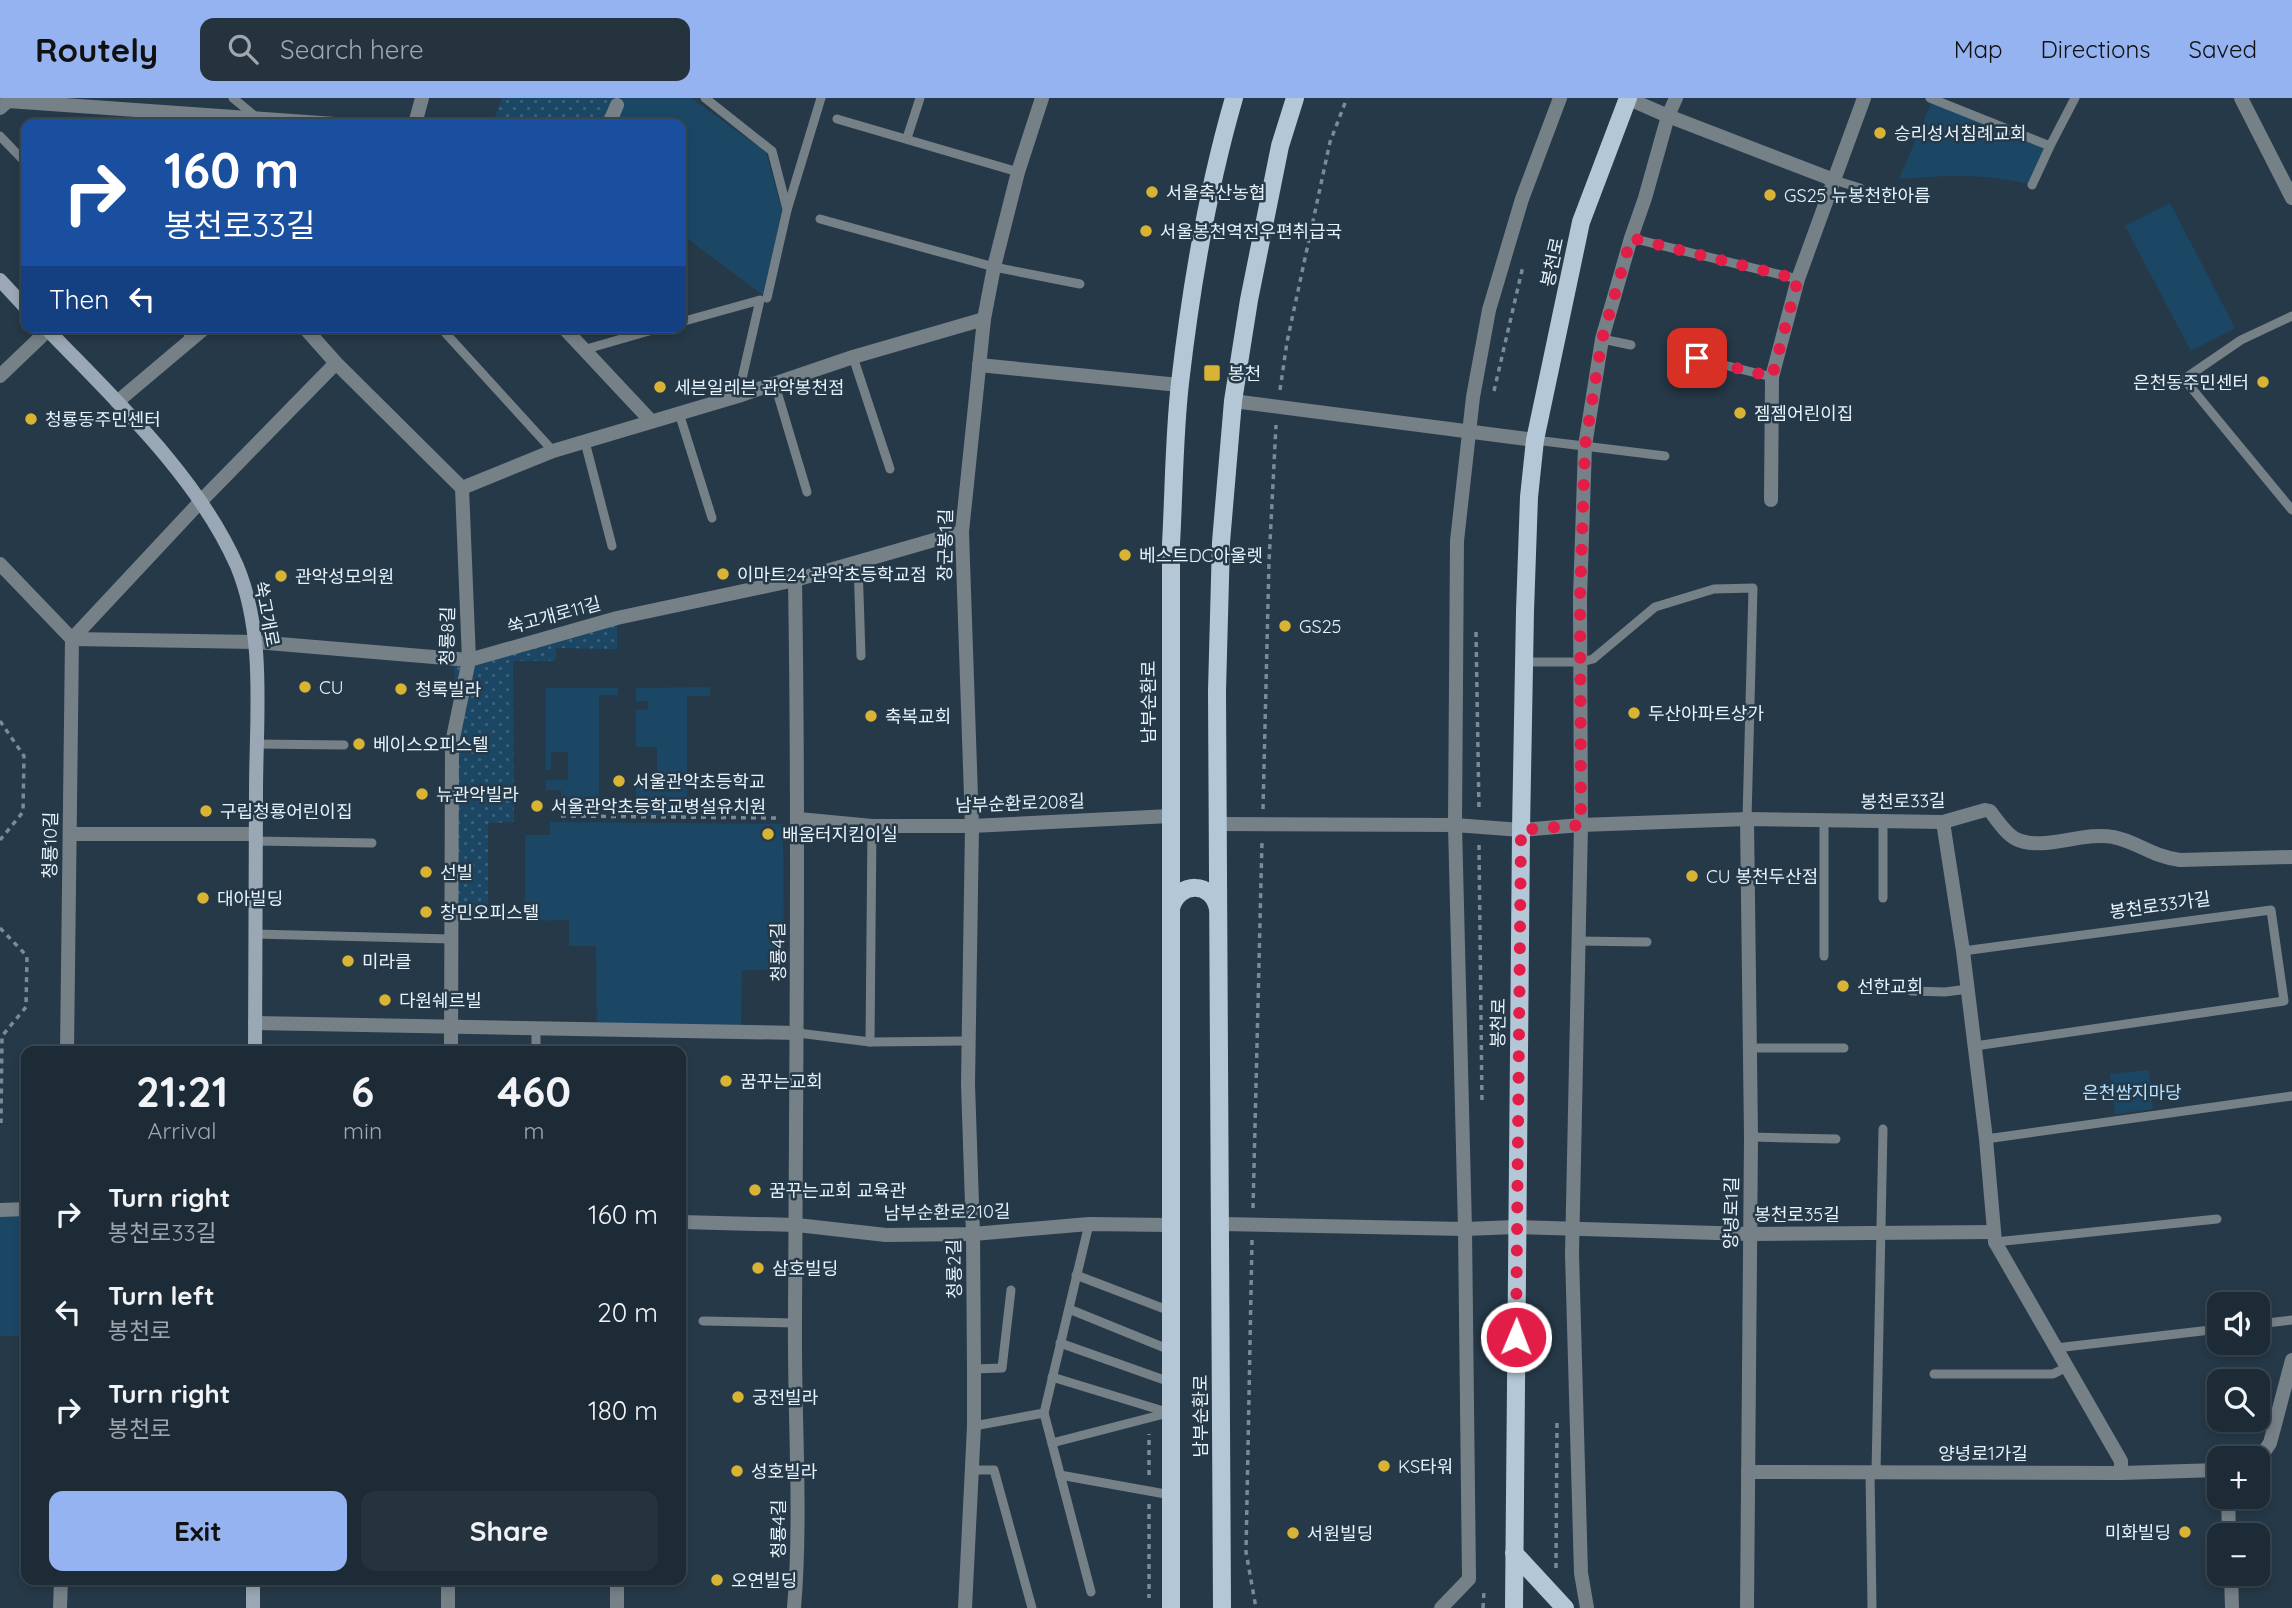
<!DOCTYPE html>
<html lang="en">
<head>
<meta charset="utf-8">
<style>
  body { margin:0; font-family:Quicksand,"Noto Sans KR",sans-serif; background:#25333e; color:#f1f3f6; height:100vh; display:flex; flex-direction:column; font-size:26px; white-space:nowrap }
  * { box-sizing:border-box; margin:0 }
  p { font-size:23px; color:#a0a7ad }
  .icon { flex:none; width:38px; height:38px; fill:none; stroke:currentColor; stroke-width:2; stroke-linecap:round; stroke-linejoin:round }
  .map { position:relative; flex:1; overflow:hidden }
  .side { position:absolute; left:21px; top:948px; width:665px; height:539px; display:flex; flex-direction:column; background:#1c2b36; border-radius:14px; box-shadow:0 4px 10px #0003,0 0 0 2px #3a4751 }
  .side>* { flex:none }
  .hud { position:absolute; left:21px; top:21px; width:665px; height:214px; border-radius:14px; box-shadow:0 4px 10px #0003,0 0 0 2px #3a4751; background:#1a4fa0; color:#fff; overflow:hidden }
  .controls { position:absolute; left:2207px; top:1194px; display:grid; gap:14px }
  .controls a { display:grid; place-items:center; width:63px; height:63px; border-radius:14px; background:#1c2b36; box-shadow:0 4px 10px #0003,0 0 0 2px #3a4751; font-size:35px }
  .pin { position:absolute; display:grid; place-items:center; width:60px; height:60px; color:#fff; margin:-30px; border-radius:14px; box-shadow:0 4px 10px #0006 }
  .me { position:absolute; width:77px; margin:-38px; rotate:1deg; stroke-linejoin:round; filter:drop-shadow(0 0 5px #0008) }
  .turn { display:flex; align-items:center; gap:24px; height:147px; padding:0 28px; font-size:32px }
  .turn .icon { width:91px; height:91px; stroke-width:2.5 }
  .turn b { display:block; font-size:49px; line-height:60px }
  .then { display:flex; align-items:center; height:66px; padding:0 28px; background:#0003; gap:14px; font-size:26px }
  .eta { display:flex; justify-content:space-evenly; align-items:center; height:119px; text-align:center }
  .eta b { font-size:42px; font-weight:700; line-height:49px }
  .action { display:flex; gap:14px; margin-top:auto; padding:14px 28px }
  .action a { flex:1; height:80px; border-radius:14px; background:#95b2f1; color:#111; font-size:28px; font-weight:700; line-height:80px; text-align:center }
  .action a+a { background:#25333e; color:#f1f3f6 }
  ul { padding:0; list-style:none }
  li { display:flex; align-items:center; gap:21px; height:98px; padding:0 28px }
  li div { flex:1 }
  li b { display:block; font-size:26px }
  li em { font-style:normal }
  header { display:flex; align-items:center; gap:42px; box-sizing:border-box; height:98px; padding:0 35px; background:#95b2f1; color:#111 }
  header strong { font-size:33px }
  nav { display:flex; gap:38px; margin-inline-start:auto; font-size:24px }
  .search { width:490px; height:63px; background:#25333e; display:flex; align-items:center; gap:18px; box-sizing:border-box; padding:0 24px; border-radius:14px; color:#a0a7ad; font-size:26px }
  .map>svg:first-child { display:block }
</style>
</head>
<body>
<header>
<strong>Routely</strong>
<div class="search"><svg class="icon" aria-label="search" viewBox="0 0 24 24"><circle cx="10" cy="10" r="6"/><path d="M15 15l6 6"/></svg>Search here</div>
<nav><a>Map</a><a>Directions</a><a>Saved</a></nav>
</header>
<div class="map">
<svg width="2292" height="1510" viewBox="0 0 2292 1510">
  <defs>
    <pattern id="grass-dots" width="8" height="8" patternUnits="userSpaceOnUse" patternTransform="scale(1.75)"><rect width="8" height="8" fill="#1b4765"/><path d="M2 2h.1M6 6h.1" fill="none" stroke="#3c627c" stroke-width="1.8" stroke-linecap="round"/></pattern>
  </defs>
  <rect width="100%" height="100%" fill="#263948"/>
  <!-- grass -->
  <g fill="url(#grass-dots)">
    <polygon points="502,0 620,0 609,26 493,26"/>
    <polygon points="617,526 617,551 556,550 555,563 513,563 514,724 488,725 488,822 452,822 456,647 454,566"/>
  </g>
  <!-- park -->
  <g fill="#1b4765">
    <polygon points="622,0 691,0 766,54 782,112 767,200 681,136 681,26 609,26"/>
    <path d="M 1933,1 L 2050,48 L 2032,87 C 1987,75 1945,77 1899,81 Z"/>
    <polygon points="2170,105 2235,230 2191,253 2125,128"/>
    <polygon points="710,589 710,598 687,598 687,718 636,718 636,680 657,680 657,649 636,649 636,612 648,611 648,603 636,603 636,590"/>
    <polygon points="546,590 618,590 618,597 599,597 599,718 561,718 561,692 546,692 546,682 568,682 568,654 551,654 551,672 546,672"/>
    <polygon points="550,724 783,726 784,872 742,872 741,931 597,929 596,848 569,848 569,822 525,823 525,737 550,737"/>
    <polygon points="2149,972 2153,1011 2115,1016 2110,976"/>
    <polygon points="26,1107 26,1238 0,1238 0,1109"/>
  </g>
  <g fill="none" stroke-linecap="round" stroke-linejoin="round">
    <!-- path -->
    <g stroke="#7a8a96" stroke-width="3.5" stroke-dasharray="5 5" stroke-linecap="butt">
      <polyline points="1280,292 1287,244 1330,44 1347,0"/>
      <polyline points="1494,293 1523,168"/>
      <polyline points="1476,534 1479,712"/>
      <polyline points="0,623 24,658 23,714 0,742"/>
      <polyline points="1263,711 1269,464 1276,327"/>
      <polyline points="561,718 779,720"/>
      <polyline points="1479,747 1482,1006"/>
      <polyline points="0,830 27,858 26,909 2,938 1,1025"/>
      <polyline points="1253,1110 1262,743"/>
      <polyline points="1252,1142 1246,1454 1256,1510"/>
      <polyline points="1149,1377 1149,1336"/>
      <polyline points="1149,1406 1149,1500"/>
      <polyline points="1556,1470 1557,1323"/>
      <polyline points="1483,1510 1484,1493"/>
    </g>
    <!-- lane -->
    <g stroke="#768087" stroke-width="9">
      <polyline points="233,0 256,19"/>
      <polyline points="705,0 772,53 787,111"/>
      <polyline points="1930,0 2050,48 2075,0"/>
      <polyline points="837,21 1018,74"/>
      <polyline points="0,38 26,65"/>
      <polyline points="907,40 920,0"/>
      <polyline points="1834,82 1860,90"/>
      <polyline points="2032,87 2050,48"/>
      <polyline points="820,121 994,169 1080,186"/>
      <polyline points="1631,140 1798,181"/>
      <polyline points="767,200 787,112 821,0"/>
      <polyline points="2292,218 2241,242 2184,281 2292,412"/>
      <polyline points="681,224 760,202 738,298"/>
      <polyline points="182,229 193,240"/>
      <polyline points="440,229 553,353"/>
      <polyline points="1602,241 1631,247"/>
      <polyline points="583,252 663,229"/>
      <polyline points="1672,254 1772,279"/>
      <polyline points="853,259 890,371"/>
      <polyline points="775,287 807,394"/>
      <polyline points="679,315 712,420"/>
      <polyline points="1535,342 1665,358"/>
      <polyline points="585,344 612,448"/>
      <polyline points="858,464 861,558"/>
      <polyline points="1525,564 1581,564 1593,561 1655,509 1714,491 1753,490 1747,721"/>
      <polyline points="256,646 344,647"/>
      <polyline points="1824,723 1824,858"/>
      <polyline points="1883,724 1883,800"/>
      <polyline points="255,743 372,745"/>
      <polyline points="255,836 451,841"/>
      <polyline points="1578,843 1647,844"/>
      <polyline points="1963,853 2271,812 2284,903 1975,948"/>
      <polyline points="1911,893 1945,894 1968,891"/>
      <polyline points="798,935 870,944 968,943"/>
      <polyline points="870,944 872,728"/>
      <polyline points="1750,950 1844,950"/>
      <polyline points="536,954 536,929"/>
      <polyline points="1751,1039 1836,1041"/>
      <polyline points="1986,1041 2292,998"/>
      <polyline points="1089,1126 1044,1315 1091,1494"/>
      <polyline points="1995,1144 2217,1121"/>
      <polyline points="1076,1177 1170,1213"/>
      <polyline points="1069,1211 1170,1252"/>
      <polyline points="703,1223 795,1225"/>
      <polyline points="2258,1226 2292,1222"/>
      <polyline points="1060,1245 1170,1284"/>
      <polyline points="2056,1250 2219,1231"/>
      <polyline points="974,1271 1002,1270 1011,1192"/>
      <polyline points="1934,1276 2053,1276 2067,1269"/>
      <polyline points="1052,1279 1170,1315"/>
      <polyline points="974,1328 1044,1315"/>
      <polyline points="1052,1345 1168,1315"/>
      <polyline points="972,1372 994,1372 1032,1510"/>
      <polyline points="1870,1374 1872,1510"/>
      <polyline points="1876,1374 1883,1031"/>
      <polyline points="1060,1377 1171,1397"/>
    </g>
    <!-- street -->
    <g stroke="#768087" stroke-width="14">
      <polyline points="1627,0 1668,18 1834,82 1864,0"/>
      <polyline points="2241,0 2292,100"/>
      <polyline points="0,10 8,3 335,26"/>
      <polyline points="415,26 422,0"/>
      <polyline points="609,26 617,7"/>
      <polyline points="304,229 336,265 462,390 469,562 452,645 451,954"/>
      <polyline points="563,229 651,323"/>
      <polyline points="979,267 1179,287"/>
      <polyline points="0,278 48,232"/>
      <polyline points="1233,303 1535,342"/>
      <polyline points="117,304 206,229"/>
      <polyline points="462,390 553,353 738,298 853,259 984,221"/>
      <polyline points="1771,402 1772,279 1798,181 1834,82"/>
      <polyline points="0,466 72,541"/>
      <polyline points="72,541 256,544 469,562 617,520 795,482 962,434"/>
      <polyline points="72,541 200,404 336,265"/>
      <polyline points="799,721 872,728 972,728 1170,718"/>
      <polyline points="1747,721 1751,1039 1747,1510"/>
      <polyline points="1943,724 1963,853 1986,1041 1995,1144 2121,1363 2121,1375"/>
      <path d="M 1219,726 L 1455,727 L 1521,732 L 1581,727 L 1747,721 L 1943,724 L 1985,712 L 1990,713 C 1997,722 2006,736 2016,741 C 2042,754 2084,733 2113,739 C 2136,743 2153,759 2180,762 L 2292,759"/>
      <polyline points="70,736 255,736"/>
      <polyline points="255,925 798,935"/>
      <polyline points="67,954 72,541"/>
      <polyline points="0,1112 26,1111"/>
      <polyline points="681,1124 797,1127 886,1137 973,1136 1089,1126 1170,1127"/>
      <polyline points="1221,1126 1465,1131 1516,1129 1750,1136 1994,1134"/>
      <polyline points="2258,1363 2270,1345 2292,1262"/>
      <polyline points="1748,1374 2121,1375 2219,1372"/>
      <polyline points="2228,1398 2229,1437"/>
      <polyline points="2231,1475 2232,1510"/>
      <polyline points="617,1482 617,1510"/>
      <polyline points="60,1510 61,1482"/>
      <polyline points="448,1510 448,1482"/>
      <path d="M 794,1510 C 802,1415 794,1319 795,1224 C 796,977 799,730 795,482"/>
      <polyline points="965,1510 974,1328 974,1271 973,1136 968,986 972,728 962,434 984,221 994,169 1018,74 1042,0"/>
      <polyline points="1441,1510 1469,1481 1465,1131 1455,727 1457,443 1473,299 1489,212 1522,101 1560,0"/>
      <polyline points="1587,1510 1581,1475 1572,1156 1581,727 1580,499 1585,348 1602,241 1631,140 1645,100 1668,18 1676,0"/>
    </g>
    <!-- secondary -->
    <g stroke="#99a8b4" stroke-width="14">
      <polyline points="0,182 26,210"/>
      <path d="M 45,229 C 113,300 197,377 237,468 C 266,538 256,620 256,694 C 255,780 255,867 255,954"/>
      <polyline points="253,1510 253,1482"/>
    </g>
    <!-- primary -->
    <g stroke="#b4c7d7" stroke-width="18">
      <path d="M 1171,810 C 1178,783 1213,783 1218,811"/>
      <polyline points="1514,1455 1565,1510"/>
      <path d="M 1171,1510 L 1171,446 C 1174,392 1174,338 1180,285 C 1191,189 1207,93 1234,0"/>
      <polyline points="1222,1510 1217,593 1221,444 1233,303 1249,202 1280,48 1295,0"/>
      <polyline points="1514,1510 1521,732 1525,513 1529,399 1535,342 1581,124 1628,0"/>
    </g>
  </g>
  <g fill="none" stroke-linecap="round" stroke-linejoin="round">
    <!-- route -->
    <polyline stroke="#e11d48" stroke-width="12" stroke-dasharray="0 21.6" points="1516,1239 1521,732 1581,727 1580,499 1585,348 1602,241 1631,140 1798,181 1772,279 1697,260"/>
  </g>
  <!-- markers -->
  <g fill="#d9b334" stroke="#263948" stroke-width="2.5">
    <circle cx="1880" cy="35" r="7"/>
    <circle cx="1152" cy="94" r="7"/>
    <circle cx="1770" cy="97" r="7"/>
    <circle cx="1146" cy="133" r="7"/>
    <rect x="1203" y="266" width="18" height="18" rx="3.5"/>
    <circle cx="2263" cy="284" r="7"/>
    <circle cx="660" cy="289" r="7"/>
    <circle cx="1740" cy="315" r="7"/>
    <circle cx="31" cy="321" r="7"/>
    <circle cx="1125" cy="457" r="7"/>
    <circle cx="723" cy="476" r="7"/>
    <circle cx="281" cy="478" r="7"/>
    <circle cx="1285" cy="528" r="7"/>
    <circle cx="305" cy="589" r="7"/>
    <circle cx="401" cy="591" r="7"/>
    <circle cx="1634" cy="615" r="7"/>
    <circle cx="871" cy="618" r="7"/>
    <circle cx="359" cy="646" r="7"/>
    <circle cx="619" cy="683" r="7"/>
    <circle cx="422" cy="696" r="7"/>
    <circle cx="537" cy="708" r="7"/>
    <circle cx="206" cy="713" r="7"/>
    <circle cx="768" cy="736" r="7"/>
    <circle cx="426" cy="774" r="7"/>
    <circle cx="1692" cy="778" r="7"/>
    <circle cx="203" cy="800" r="7"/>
    <circle cx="426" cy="814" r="7"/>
    <circle cx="348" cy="863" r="7"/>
    <circle cx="1843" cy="888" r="7"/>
    <circle cx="385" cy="902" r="7"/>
    <circle cx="726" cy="983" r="7"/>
    <circle cx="755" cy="1092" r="7"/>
    <circle cx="758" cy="1170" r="7"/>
    <circle cx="738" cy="1299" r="7"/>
    <circle cx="1384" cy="1368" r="7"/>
    <circle cx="737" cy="1373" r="7"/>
    <circle cx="2185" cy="1434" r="7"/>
    <circle cx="1293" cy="1435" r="7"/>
    <circle cx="717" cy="1482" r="7"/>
  </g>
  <g text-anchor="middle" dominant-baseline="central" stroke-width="5" stroke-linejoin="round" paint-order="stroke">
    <!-- poi labels -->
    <g font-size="18" fill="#e7f3fc" stroke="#263948" text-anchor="start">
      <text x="1894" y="35">승리성서침례교회</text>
      <text x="1166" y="94">서울축산농협</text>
      <text x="1784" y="97">GS25 뉴봉천한아름</text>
      <text x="1160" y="133">서울봉천역전우편취급국</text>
      <text x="1228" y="275">봉천</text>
      <text x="2249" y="284" text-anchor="end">은천동주민센터</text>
      <text x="674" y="289">세븐일레븐 관악봉천점</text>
      <text x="1754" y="315">젬젬어린이집</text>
      <text x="45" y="321">청룡동주민센터</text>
      <text x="1139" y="457">베스트DC아울렛</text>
      <text x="737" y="476">이마트24 관악초등학교점</text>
      <text x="295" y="478">관악성모의원</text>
      <text x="1299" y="528">GS25</text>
      <text x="319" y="589">CU</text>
      <text x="415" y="591">청록빌라</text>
      <text x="1648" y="615">두산아파트상가</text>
      <text x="885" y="618">축복교회</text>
      <text x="373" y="646">베이스오피스텔</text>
      <text x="633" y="683">서울관악초등학교</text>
      <text x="436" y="696">뉴관악빌라</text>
      <text x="551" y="708">서울관악초등학교병설유치원</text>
      <text x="220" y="713">구립청룡어린이집</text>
      <text x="782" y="736">배움터지킴이실</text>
      <text x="440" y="774">선빌</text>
      <text x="1706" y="778">CU 봉천두산점</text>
      <text x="217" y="800">대아빌딩</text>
      <text x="440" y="814">창민오피스텔</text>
      <text x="362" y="863">미라클</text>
      <text x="1857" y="888">선한교회</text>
      <text x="399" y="902">다원쉐르빌</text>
      <text x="740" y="983">꿈꾸는교회</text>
      <text x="769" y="1092">꿈꾸는교회 교육관</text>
      <text x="772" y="1170">삼호빌딩</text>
      <text x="752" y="1299">궁전빌라</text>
      <text x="1398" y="1368">KS타워</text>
      <text x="751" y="1373">성호빌라</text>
      <text x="2171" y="1434" text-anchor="end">미화빌딩</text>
      <text x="1307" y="1435">서원빌딩</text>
      <text x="731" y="1482">오연빌딩</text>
    </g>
    <!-- street labels -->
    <g font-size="18" fill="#e7f3fc" stroke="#263948">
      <text transform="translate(1552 164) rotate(-78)">봉천로</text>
      <text transform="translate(945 447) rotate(-89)">장군봉1길</text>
      <text transform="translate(267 516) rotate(79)">쑥고개로</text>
      <text transform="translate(554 517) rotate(-15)">쑥고개로11길</text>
      <text transform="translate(447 538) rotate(-89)">청룡8길</text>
      <text transform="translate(1148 604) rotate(-90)">남부순환로</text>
      <text transform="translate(1903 703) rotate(-1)">봉천로33길</text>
      <text transform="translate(1020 705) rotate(-2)">남부순환로208길</text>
      <text transform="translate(50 747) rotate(-89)">청룡10길</text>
      <text transform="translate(2160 807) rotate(-8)">봉천로33가길</text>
      <text transform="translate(778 854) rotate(-91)">청룡4길</text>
      <text transform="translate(1498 925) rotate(-89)">봉천로</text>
      <text transform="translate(947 1114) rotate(-1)">남부순환로210길</text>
      <text transform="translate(1731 1115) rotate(-89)">양녕로1길</text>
      <text x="1797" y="1116">봉천로35길</text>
      <text transform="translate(954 1171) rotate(-91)">청룡2길</text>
      <text transform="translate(1200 1318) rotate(-90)">남부순환로</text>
      <text x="1983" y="1355">양녕로1가길</text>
      <text transform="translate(778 1431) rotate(-90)">청룡4길</text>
    </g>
    <!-- park labels -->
    <g font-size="18" fill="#b8e0ff" stroke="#263948">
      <text x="2132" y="994">은천쌈지마당</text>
    </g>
  </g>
</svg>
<div class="controls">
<a><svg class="icon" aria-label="sound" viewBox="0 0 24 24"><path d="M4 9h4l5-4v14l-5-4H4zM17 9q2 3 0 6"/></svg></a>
<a><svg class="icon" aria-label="search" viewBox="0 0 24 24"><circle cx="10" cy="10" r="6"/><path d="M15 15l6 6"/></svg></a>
<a>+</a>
<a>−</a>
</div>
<div class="pin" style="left:1697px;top:260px;background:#d93025"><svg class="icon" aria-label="arrive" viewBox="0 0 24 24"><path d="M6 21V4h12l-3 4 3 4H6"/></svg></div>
<svg class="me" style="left:1516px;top:1239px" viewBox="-20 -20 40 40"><circle r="17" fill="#e11d48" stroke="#fff" stroke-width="3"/><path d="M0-11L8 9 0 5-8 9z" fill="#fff"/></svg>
<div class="hud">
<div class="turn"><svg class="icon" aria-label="right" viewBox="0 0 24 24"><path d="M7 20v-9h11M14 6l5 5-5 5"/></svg><div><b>160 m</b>봉천로33길</div></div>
<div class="then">Then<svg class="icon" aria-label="left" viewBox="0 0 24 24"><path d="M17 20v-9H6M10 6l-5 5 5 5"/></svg></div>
</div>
<section class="side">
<div class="eta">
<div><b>21:21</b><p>Arrival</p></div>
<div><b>6</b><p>min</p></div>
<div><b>460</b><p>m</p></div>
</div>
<ul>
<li><svg class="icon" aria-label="right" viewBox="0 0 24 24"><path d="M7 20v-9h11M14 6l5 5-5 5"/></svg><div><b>Turn right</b><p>봉천로33길</p></div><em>160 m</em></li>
<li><svg class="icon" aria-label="left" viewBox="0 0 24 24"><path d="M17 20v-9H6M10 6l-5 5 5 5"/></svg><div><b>Turn left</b><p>봉천로</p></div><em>20 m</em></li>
<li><svg class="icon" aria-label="right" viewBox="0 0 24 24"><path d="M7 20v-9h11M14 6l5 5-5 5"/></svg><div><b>Turn right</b><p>봉천로</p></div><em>180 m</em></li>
</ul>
<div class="action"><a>Exit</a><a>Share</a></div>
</section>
</div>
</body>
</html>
